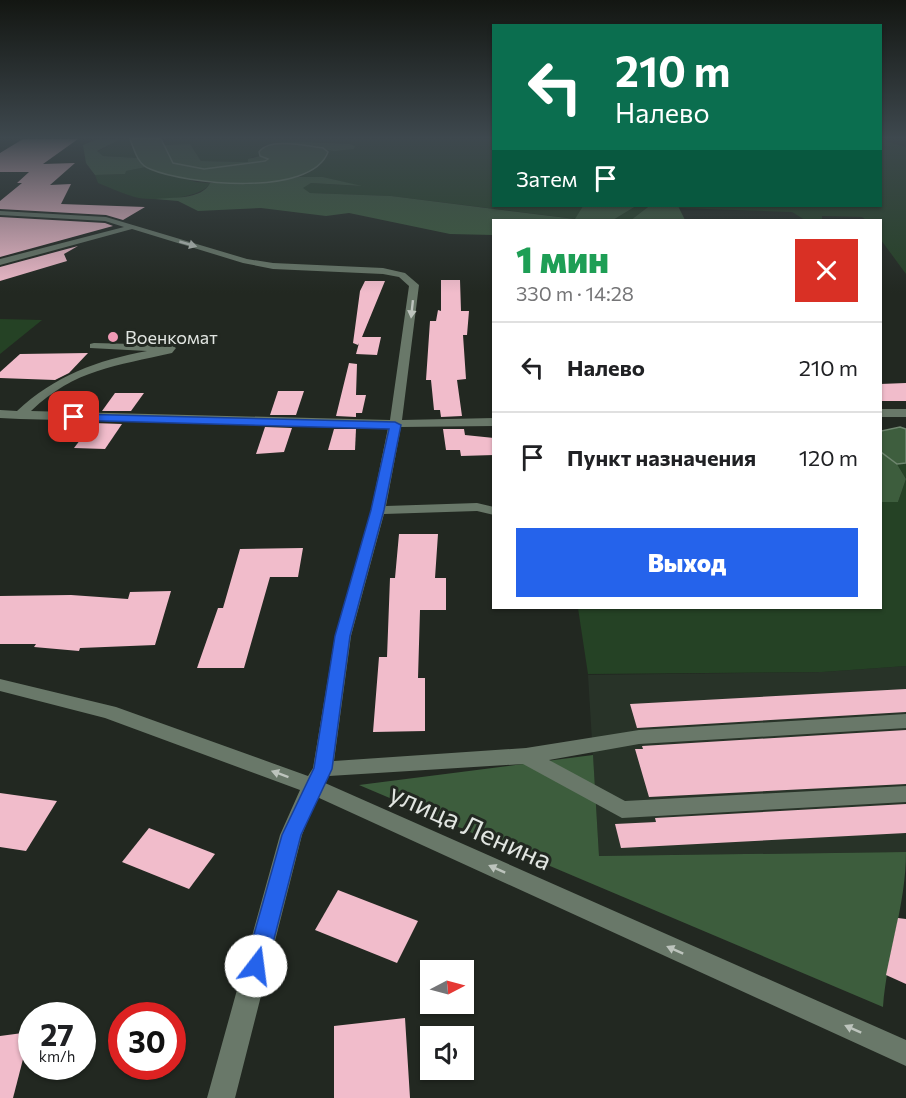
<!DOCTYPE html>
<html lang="ru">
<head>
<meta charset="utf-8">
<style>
  body { margin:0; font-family:Commissioner,sans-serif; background:#f2f2f2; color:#202124; height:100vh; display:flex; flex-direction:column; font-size:22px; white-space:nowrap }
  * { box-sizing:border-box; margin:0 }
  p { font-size:20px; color:#757577 }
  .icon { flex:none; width:33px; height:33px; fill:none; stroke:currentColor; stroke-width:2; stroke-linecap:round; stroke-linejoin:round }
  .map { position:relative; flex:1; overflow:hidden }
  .sheet { position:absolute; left:492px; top:219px; width:390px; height:390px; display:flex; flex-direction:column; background:#fff; border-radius:0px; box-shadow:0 2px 4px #0004 }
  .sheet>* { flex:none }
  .top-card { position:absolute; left:492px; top:24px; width:390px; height:183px; border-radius:0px; box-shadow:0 2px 4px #0004; background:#0b6e4f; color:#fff; overflow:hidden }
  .needle { width:39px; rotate:84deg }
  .tools { position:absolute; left:420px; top:960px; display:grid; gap:12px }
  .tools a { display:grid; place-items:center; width:54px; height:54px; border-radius:0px; background:#fff; box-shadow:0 2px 4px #0004; font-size:30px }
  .speed { position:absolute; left:18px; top:1002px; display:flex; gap:12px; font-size:30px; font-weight:700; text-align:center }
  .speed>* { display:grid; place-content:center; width:78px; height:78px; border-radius:50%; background:#fff; box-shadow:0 2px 4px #0004; line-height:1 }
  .speed small { font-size:15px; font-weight:400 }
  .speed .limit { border:9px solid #d22; background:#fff; color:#111 }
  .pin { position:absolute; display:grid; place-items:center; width:51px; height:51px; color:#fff; margin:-26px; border-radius:12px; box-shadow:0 3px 9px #0006 }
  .me { position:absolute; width:66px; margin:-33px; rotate:15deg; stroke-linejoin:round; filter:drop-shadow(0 0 4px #0008) }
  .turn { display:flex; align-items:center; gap:21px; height:126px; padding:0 24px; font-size:27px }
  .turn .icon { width:78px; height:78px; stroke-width:2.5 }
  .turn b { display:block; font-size:42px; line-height:51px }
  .then { display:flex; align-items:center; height:57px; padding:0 24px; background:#0003; gap:12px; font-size:22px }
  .round { display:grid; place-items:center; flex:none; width:63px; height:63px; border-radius:0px; background:#f2f2f2 }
  .overview { display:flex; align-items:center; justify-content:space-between; height:102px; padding:0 24px }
  h1 { font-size:36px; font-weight:800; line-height:45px; color:#1e9e55 }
  .action { display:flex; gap:12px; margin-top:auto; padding:12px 24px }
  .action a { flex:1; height:69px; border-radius:0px; background:#2563eb; color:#fff; font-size:24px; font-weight:800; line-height:69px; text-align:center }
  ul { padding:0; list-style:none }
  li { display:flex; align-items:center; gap:18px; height:90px; padding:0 24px; border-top:2px solid #e0e0e0 }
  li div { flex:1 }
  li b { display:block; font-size:22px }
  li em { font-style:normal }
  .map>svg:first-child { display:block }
</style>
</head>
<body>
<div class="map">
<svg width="906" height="1098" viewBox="0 0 906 1098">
  <rect width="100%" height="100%" fill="#222821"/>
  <!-- built -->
  <polygon fill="#283328" points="906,666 906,852 599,856 588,675 822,672"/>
  <!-- green -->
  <g fill="#254225">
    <polygon points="121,139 130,139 138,158 103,156 97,152"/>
    <polygon points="174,139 493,139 494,206 583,206 576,219 391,196 310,193 302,188 311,183 360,186 323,177 299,177 312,171 326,157 326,150 334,151 322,142 265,145 259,152 260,156 252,157 249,162 201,161 190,144 164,145 163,142"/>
    <polygon points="881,140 906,147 906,274 881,240 880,220 866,220 862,217 822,216 822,220 805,220 792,212 648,207 631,220 613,220 636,206 880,206"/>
    <path d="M 146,167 L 196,182 L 210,183 C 202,199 155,201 139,198 C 125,195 111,188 98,183 L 95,175 L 124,174 L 125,171 Z"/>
    <polygon points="0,319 42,320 0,354"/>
    <polygon points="906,463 906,666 822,672 588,674 578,608 880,608 881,502 898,502 906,479 897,464"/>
  </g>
  <!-- forest -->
  <g fill="#3d5d3d">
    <polygon points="98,139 121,139 97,151 103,156 138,158 146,167 126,171 125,174 95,175 86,163 83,145"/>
    <polygon points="302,142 350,144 355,146 354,149 334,151 288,145 262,148 275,143"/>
    <path d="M 190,144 L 201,161 L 248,162 L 248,159 L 260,156 L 269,159 C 243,172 200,173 173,163 L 164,145 Z"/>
    <path d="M 299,177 L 323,177 L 362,186 L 311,183 L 303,188 L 310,193 L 391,196 L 575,219 L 583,206 L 636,206 L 613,220 L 494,220 L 493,235 L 450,234 L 349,213 L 326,216 L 261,208 L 198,211 L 178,201 L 155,199 C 172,197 202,200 210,183 L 226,181 L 255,183 Z"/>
    <polygon points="678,206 685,220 631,220 648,207"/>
    <polygon points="880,452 897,464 906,479 898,502 881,502"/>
    <path d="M 593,755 L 599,856 L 906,852 C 906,905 887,954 883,1007 L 359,785 Z"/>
  </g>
  <!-- water -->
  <g fill="#3e5e3e" stroke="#6f866f" stroke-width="1.5">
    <path d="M 130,139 L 161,139 L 173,163 L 204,169 L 265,161 L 268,159 L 260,156 L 259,152 C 269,137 307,146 323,148 L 328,152 C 311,198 185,184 150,169 C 138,165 134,150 130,139 Z"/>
    <polygon points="900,427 906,429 906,463 897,464 881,452 881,431"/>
  </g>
  <!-- building -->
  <g fill="#f1bccb">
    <polygon points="23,139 78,139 43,164 75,163 50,185 71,184 61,204 145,207 123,220 106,215 0,209 0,201 22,183 17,183 29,172 0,172 0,153"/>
    <polygon points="0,217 105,223 113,226 0,257"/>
    <polygon points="78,246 64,254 67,261 0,281 0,267"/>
    <polygon points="441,280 460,280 461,311 469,311 467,335 463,335 466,379 457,380 462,416 441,417 440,410 434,410 431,380 426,380 430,321 436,321 438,310 441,311"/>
    <polygon points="365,281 385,281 362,337 381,337 377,355 356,354 359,343 358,345 353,343 360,291"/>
    <polygon points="88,353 69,373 55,380 0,378 0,372 20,354"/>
    <polygon points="349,363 357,364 356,395 366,395 362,413 356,413 356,417 336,416"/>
    <polygon points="906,383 906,401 880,401 880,384"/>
    <polygon points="278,391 304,391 296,415 270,415"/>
    <polygon points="115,393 144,393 131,411 102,411"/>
    <polygon points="93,423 122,424 105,449 74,448"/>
    <polygon points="265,427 292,428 284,452 256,454"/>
    <polygon points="334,429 356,429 355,450 328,450"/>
    <polygon points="443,429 464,429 465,435 494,438 494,455 461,456 460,450 446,450"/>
    <polygon points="399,534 438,534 435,578 446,578 446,610 420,610 418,678 425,678 425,731 373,732 379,657 387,657 390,578 395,578"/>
    <polygon points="303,548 298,577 270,577 244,668 197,668 218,608 223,608 240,549"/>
    <polygon points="171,591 155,645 80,648 79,651 34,647 36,644 0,644 0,596 71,595 128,599 130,592"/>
    <polygon points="906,689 906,712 637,728 630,704"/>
    <polygon points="906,730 906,784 649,797 635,749 643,749 642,746"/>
    <polygon points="0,793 57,801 26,851 0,847"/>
    <polygon points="906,804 906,833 621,848 615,824 656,822 655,818"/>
    <polygon points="149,828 215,854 189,889 122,862"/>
    <polygon points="338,890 418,921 397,963 315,930"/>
    <polygon points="898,918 906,919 906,984 886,975"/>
    <polygon points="405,1018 410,1098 334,1098 334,1026"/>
    <polygon points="30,1032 13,1098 0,1098 0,1036"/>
  </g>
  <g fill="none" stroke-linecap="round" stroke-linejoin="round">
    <!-- minor -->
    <g fill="#697869" fill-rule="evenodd">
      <path d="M 0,211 L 106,217 L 247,259 L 273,263 L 383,268 L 405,273 L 419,285 L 402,420 L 494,418 L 494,426 L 401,427 L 386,506 L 477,503 L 494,507 L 494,515 L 477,511 L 384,514 L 351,636 L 334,761 L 526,748 L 639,730 L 906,714 L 906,728 L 639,744 L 549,760 L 625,801 L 906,786 L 906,802 L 622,818 L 523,764 L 329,776 L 325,783 L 906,1040 L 906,1066 L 317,797 L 302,835 L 235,1098 L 207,1098 L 280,835 L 300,790 L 105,718 L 0,691 L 0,679 L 116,707 L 308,776 L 313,768 L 335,636 L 371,510 L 388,428 L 20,419 L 0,418 L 0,410 L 17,411 C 54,376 98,360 147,351 L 90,348 L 90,344 L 94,343 L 171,345 L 176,348 L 172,353 C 116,366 75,369 31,411 L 390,420 L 409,286 L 399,277 L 383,274 L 273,269 L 243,263 L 132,229 L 0,265 L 0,259 L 124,227 L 105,221 L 0,215 Z"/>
      <rect x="880" y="409" width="26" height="8"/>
    </g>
  </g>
  <!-- one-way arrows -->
  <defs><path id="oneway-solid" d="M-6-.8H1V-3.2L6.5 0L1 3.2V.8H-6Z" transform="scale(1.5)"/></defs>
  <g fill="#bdc4bd">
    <use href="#oneway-solid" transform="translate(188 244) rotate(16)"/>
    <use href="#oneway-solid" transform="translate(412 309) rotate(96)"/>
    <use href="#oneway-solid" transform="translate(280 774) rotate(-160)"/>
    <use href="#oneway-solid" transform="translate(497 869) rotate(-156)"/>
    <use href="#oneway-solid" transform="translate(675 950) rotate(-156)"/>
    <use href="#oneway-solid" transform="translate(853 1029) rotate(-156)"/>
  </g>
  <!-- sky -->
  <linearGradient id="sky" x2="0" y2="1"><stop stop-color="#131612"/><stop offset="0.47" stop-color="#3e484e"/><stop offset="1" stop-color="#3e484e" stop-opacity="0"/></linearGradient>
  <rect width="906" height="293" fill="url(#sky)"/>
  <!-- route -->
  <polygon fill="#2563eb" stroke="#184099" stroke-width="1.5" points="74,414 395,422 401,425 384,510 350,636 332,769 301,835 267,966 264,974 256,977 248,974 245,966 282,835 314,768 335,636 371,510 389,429 70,420 70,415"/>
  <!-- markers -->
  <circle fill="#f09ab5" stroke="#222821" stroke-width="2" cx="113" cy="337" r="6"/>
  <g text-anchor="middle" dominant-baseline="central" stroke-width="6" stroke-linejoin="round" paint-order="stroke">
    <!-- far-poi labels -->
    <g font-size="18" fill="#e1e5e1" stroke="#222821" text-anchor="start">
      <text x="125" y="337">Военкомат</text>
    </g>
    <!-- near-street labels -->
    <g font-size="27" fill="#e1e5e1" stroke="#222821">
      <text transform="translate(471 826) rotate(24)">улица Ленина</text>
    </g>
  </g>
</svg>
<div class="tools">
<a><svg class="needle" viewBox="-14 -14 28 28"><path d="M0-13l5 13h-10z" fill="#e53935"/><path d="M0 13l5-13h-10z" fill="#757577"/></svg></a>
<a><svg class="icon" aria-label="sound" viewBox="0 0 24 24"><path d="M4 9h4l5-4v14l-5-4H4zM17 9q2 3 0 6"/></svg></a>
</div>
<div class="speed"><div>27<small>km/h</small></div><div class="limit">30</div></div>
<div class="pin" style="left:74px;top:417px;background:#d93025"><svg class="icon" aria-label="arrive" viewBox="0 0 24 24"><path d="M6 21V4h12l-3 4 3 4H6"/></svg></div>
<svg class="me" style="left:256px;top:966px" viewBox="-20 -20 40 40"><circle r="19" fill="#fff"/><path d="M0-13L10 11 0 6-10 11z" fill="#2563eb"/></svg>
<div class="top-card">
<div class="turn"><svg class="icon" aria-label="left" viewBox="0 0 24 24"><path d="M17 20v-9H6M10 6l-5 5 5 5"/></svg><div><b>210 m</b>Налево</div></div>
<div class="then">Затем<svg class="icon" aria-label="arrive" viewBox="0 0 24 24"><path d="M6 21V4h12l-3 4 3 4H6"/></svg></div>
</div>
<section class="sheet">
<div class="overview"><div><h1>1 мин</h1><p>330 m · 14:28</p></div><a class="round" style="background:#d93025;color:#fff"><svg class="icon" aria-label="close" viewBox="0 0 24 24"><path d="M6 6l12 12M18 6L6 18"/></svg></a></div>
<ul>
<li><svg class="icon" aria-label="left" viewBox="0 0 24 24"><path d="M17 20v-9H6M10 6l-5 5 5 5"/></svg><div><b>Налево</b></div><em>210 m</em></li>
<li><svg class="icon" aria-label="arrive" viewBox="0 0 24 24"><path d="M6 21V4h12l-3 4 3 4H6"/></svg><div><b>Пункт назначения</b></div><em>120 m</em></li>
</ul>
<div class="action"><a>Выход</a></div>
</section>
</div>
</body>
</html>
